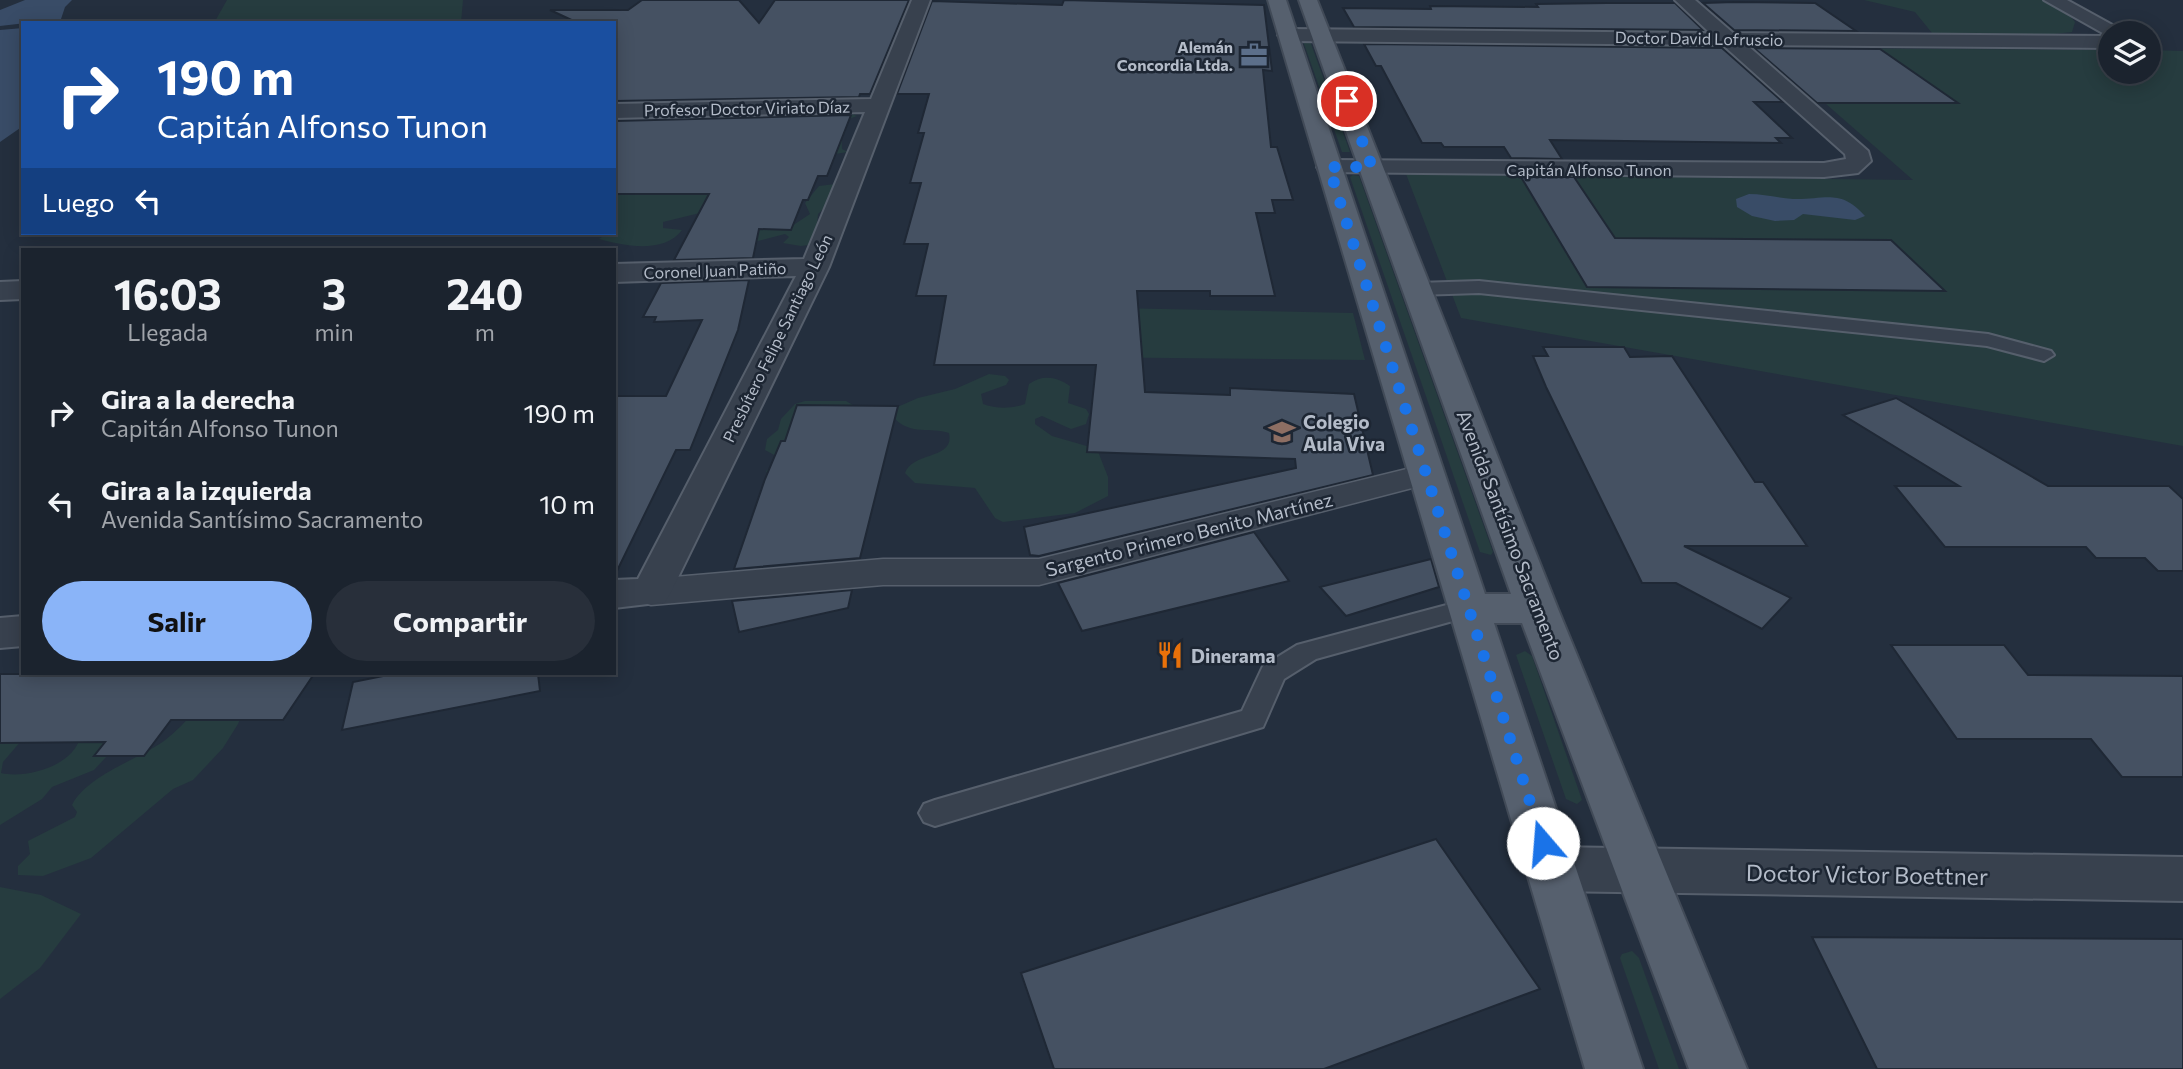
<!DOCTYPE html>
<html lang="es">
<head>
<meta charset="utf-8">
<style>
  body { margin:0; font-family:Commissioner,sans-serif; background:#282f3a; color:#f1f3f6; height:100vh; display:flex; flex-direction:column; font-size:26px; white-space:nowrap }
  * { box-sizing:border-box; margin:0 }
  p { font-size:23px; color:#a0a4aa }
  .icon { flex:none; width:38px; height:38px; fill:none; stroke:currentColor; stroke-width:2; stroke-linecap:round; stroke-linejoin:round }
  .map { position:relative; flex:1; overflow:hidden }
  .details { position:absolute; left:21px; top:248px; width:595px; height:427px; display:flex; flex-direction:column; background:#1b232e; border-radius:0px; box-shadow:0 4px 18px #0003,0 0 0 2px #39404a }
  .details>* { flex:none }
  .hud { position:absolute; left:21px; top:21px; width:595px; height:214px; border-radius:0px; box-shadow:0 4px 18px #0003,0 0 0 2px #39404a; background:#1a4fa0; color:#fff; overflow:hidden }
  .fabs { position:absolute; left:2098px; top:21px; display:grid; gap:14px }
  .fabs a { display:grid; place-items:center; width:63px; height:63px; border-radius:50%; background:#1b232e; box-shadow:0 4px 18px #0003,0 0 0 2px #39404a; font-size:35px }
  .pin { position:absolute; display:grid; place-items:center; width:60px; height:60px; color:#fff; margin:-30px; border:4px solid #fff; border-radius:50%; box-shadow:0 2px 7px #0007 }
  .me { position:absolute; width:77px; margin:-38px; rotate:342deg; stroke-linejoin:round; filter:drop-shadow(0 0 5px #0008) }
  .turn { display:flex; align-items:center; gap:24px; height:147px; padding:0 21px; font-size:32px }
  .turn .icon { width:91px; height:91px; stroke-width:2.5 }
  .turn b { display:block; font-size:49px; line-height:60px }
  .then { display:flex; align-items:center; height:66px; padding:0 21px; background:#0003; gap:14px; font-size:26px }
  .eta { display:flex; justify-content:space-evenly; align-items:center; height:119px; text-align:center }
  .eta b { font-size:42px; font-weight:700; line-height:49px }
  .primary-button { display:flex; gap:14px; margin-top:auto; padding:14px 21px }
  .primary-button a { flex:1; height:80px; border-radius:42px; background:#8ab4f8; color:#111; font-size:28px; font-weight:700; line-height:80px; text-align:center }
  .primary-button a+a { background:#282f3a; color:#f1f3f6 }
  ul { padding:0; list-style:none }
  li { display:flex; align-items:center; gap:21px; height:91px; padding:0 21px }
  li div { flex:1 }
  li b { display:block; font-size:26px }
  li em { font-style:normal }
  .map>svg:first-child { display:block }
</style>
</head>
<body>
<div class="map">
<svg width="2183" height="1069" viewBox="0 0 2183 1069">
  <rect width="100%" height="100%" fill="#242f3e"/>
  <!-- green -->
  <g fill="#263c3f">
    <polygon points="227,0 463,0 461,23 214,23"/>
    <polygon points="1864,0 2043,0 2066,11 2075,22 2072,32 2037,36 1932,33 1915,12"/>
    <polygon points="1650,21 1701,24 1734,40 1728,50 1679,52 1630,46 1557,49 1497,41 1478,46 1384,48 1340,40 1360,25"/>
    <polygon points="1303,41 1310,41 1350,152 1342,152"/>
    <polygon points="1762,48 2110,50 2110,72 2149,72 2149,50 2183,51 2183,446 1461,318 1406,174 1913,180"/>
    <path d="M 822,110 L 845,111 L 857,116 L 841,122 L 842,149 L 848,152 L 784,162 L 714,185 L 704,212 L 663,222 L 663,228 L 682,230 C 664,254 624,246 599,239 L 607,233 L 614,233 L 614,197 Z"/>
    <polygon points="1353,175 1359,176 1493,552 1491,555 1480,552 1350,177"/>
    <polygon points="835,184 843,190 818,214 815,244 801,246 783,243 789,237 785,234 754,242 755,229 792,226 810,214 805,203 819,186"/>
    <polygon points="973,305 1353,313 1365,360 961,356"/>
    <path d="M 989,374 L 1005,376 L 1009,380 L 1006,385 L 981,394 L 983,404 C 997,409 1011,409 1025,404 L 1029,384 C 1043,374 1057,377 1070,386 L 1068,403 L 1086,409 L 1089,414 L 1086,424 L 1071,429 L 1042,416 L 1035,419 L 1035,424 L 1052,436 L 1097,449 L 1108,477 L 1108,496 L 1075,513 L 1003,522 L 995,518 L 975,488 L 915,483 L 905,473 C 913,451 955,460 949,433 C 930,427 911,435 895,419 L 895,408 L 918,398 L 955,389 Z"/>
    <polygon points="805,401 846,401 858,408 769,477 766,471 777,462 778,457 765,450 767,439 778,430 781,419 795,404"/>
    <polygon points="1525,651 1532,656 1582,800 1577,804 1566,799 1516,655"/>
    <path d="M 124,674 L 177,674 L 167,681 L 121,741 L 94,770 L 52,787 L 42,799 L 0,825 L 0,723 L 21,741 L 3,762 L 1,773 C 25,779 74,766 80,737 Z"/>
    <path d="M 257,674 L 238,724 L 223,748 L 193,780 L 173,789 L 91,858 L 43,876 L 18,875 L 18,866 L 30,854 L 28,841 L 75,817 L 77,812 L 72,805 C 86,776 139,759 164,741 C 188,723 206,696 226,674 Z"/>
    <polygon points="0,887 41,895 81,914 40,968 0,999"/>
    <polygon points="1632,951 1639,958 1679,1069 1659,1069 1620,958 1622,954"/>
  </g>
  <!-- water -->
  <g fill="#394c67">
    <polygon points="25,0 72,0 65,7 61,19 0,26 0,10"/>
    <polygon points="23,28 23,126 0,142 0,30"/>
    <path d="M 1749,194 C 1764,194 1778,198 1793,199 C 1825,200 1840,188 1865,216 L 1855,220 L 1803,214 L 1794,220 L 1775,221 L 1752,216 L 1737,207 L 1736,199 Z"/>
  </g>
  <!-- building -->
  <g fill="#455162" stroke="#1f2835" stroke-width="2">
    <polygon points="642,0 739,0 759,23 775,0 909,0 870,94 860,94 859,97 614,101 614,23 578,23 550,10 628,10"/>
    <polygon points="1064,0 1264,5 1272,71 1263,70 1271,147 1277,147 1293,200 1272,200 1275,213 1256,213 1275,296 1210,296 1210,291 1137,291 1145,392 1230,395 1230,388 1354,394 1373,475 1039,556 1030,555 1024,527 1296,468 1295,459 1087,452 1096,365 934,365 946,296 916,296 928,244 904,244 921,183 910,183 924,133 918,133 929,94 897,94 932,1 1062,5"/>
    <polygon points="1735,2 1815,3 1856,31 1734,30 1703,3"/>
    <polygon points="1607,3 1675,3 1703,30 1354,27 1343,8 1431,9 1430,6 1538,7 1536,4"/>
    <polygon points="1364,44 1722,48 1783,102 1754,102 1792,138 1776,138 1781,143 1550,140 1562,159 1511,158 1504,147 1444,147 1441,143 1422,143 1381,66 1376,66"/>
    <polygon points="1754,48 1880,49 1958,103 1817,103"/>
    <polygon points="851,115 827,176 818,176 808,200 803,200 791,230 759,229 753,258 674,260 709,194 614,194 614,121"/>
    <polygon points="1521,177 1574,177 1615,238 1891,240 1945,291 1587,287"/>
    <polygon points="749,280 738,330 690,450 676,450 614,577 614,396 666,396 702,320 654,322 656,317 643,317 661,283"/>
    <polygon points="1543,347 1624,347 1630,357 1672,356 1755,482 1763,482 1807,546 1684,546 1791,598 1762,629 1676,583 1642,583 1546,387 1533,356 1548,356"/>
    <polygon points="1896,398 2048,486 2169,486 2183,499 2183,571 2158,571 2145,558 2096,558 2086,547 1945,547 1895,486 1959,486 1843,415"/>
    <polygon points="797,405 898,406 860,558 734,569 765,479 781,441 785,441"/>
    <polygon points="1254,532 1289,581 1082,631 1058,583"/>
    <polygon points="1431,559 1439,587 1346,616 1320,587"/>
    <polygon points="852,590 848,608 739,632 732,601"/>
    <polygon points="1891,645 2004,645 2028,675 2183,676 2183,777 2122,777 2091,739 1957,739"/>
    <polygon points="0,674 314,674 283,720 171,720 144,756 94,756 105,742 0,743"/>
    <polygon points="393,674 538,674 540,691 342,730 353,682"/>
    <polygon points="1436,839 1540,989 1324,1069 1054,1069 1021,973"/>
    <polygon points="1812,937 2183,939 2183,1069 1877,1069"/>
  </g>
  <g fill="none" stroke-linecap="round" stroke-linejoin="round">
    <defs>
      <g id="service">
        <polygon points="1479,281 1988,334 2051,351 2054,355 2044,361 1987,346 1479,293 1418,295 1409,289 1418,283"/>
        <polygon points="1469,599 1478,602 1482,608 1478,614 1316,659 1284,679 1263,727 935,826 924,822 919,813 924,804 935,800 1242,711 1263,666 1297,645"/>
      </g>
      <polygon id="pedestrian" points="1427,464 1439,467 1444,474 1439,481 1039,585 883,585 651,605 637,601 632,592 637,583 651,579 883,559 1039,559"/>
      <g id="minor">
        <polygon points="912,0 930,0 829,267 671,592 665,602 614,608 614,580 638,579 796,276 614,282 614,264 804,259 865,112 614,118 614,104 871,99"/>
        <polygon points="1675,0 1695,0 1733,33 2108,36 2044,0 2067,0 2127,33 2110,33 2110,48 1747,45 1868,151 1871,161 1858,173 1824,177 1320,172 1317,167 1320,162 1329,160 1824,163 1846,159 1845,154 1723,45 1288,41 1278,35 1288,29 1710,33"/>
        <polygon points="23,281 23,299 0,300 0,282"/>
        <polygon points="23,616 23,646 0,648 0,618"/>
        <polygon points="1551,847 2183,857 2183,901 1551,891 1533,884 1525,869 1533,854"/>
      </g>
      <polygon id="primary" points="1268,0 1286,0 1485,594 1511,594 1299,0 1317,0 1558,609 1747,1069 1689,1069 1522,623 1494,623 1643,1069 1585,1069"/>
    </defs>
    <!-- service casing -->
    <use href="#service" stroke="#565f6c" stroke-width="4"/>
    <!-- pedestrian casing -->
    <use href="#pedestrian" stroke="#565f6c" stroke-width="3"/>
    <!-- minor casing -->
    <use href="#minor" stroke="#565f6c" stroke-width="4"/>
    <!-- primary casing -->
    <use href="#primary" stroke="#414a57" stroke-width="4"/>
    <!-- service -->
    <use href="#service" fill="#38414e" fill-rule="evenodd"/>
    <!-- pedestrian -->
    <use href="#pedestrian" fill="#38414e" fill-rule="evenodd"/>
    <!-- minor -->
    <use href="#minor" fill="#38414e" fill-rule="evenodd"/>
    <!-- primary -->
    <use href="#primary" fill="#56606e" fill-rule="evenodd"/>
  </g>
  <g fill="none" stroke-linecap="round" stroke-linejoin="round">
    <!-- route -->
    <polyline stroke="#1a73e8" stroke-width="12" stroke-dasharray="0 21.6" points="1347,101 1372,167 1329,167 1543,843"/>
  </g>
  <!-- icons -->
  <defs>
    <symbol id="office-bare" viewBox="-9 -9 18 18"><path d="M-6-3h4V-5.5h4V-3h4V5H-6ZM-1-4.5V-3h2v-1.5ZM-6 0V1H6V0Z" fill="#5c6f8a" stroke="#1d2633" stroke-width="2.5" paint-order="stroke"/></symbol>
    <symbol id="school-bare" viewBox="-9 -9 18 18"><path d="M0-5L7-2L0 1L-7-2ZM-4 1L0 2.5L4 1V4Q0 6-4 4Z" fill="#8d6e63" stroke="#1d2633" stroke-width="2.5" paint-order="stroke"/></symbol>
    <symbol id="restaurant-bare" viewBox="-9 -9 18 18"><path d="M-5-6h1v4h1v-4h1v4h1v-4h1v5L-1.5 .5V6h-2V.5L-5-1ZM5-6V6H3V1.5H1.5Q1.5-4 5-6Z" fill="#e8710a" stroke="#1d2633" stroke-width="2.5" paint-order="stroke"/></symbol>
  </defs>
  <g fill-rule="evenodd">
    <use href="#office-bare" x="1235" y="36" width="38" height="38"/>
    <use href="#school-bare" x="1263" y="413" width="38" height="38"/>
    <use href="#restaurant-bare" x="1151" y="636" width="38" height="38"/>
  </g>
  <g text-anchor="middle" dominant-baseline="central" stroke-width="5" stroke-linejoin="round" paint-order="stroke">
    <!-- far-street labels -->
    <g font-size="16" fill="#b4bcc9" stroke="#1d2633">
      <text transform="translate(1699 38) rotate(1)">Doctor David Lofruscio</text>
      <text transform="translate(747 108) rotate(-1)">Profesor Doctor Viriato Díaz</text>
      <text x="1589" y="169">Capitán Alfonso Tunon</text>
      <text transform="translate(715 270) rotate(-2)">Coronel Juan Patiño</text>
      <text transform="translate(777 338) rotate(-64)">Presbítero Felipe Santiago León</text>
    </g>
    <!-- far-poi labels -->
    <g font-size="16" font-weight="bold" fill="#b4bcc9" stroke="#1d2633" text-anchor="end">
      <text x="1233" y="46">Alemán<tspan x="1233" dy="18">Concordia Ltda.</tspan></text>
    </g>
    <!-- poi labels -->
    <g font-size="19" font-weight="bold" fill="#b4bcc9" stroke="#1d2633" text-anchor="start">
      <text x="1303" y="421">Colegio<tspan x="1303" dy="22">Aula Viva</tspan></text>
      <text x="1191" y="655">Dinerama</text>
    </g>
    <!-- street labels -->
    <g font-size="19" fill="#b4bcc9" stroke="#1d2633">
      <text transform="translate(1189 534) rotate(-14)">Sargento Primero Benito Martínez</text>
      <text transform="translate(1511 535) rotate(69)">Avenida Santísimo Sacramento</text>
    </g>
    <!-- near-street labels -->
    <g font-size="23" fill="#b4bcc9" stroke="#1d2633">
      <text transform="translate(1867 874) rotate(1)">Doctor Victor Boettner</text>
    </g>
  </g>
</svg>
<div class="fabs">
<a><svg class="icon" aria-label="layers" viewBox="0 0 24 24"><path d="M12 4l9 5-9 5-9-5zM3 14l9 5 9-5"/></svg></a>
</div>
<div class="pin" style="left:1347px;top:101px;background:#d93025"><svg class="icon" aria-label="arrive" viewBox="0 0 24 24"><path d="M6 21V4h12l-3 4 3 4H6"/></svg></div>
<svg class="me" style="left:1543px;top:843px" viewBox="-20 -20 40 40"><circle r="19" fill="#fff"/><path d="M0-13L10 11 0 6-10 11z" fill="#1a73e8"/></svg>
<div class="hud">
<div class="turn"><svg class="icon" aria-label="right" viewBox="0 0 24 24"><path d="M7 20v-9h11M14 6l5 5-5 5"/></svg><div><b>190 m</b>Capitán Alfonso Tunon</div></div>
<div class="then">Luego<svg class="icon" aria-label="left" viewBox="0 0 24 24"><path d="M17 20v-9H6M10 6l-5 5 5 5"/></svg></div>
</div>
<section class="details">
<div class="eta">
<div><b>16:03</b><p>Llegada</p></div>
<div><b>3</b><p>min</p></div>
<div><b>240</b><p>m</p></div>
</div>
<ul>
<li><svg class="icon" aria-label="right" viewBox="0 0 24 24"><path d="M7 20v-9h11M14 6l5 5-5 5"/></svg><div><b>Gira a la derecha</b><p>Capitán Alfonso Tunon</p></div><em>190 m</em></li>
<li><svg class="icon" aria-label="left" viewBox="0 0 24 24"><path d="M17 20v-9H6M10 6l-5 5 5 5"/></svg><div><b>Gira a la izquierda</b><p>Avenida Santísimo Sacramento</p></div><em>10 m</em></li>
</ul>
<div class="primary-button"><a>Salir</a><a>Compartir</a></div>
</section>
</div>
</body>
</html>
